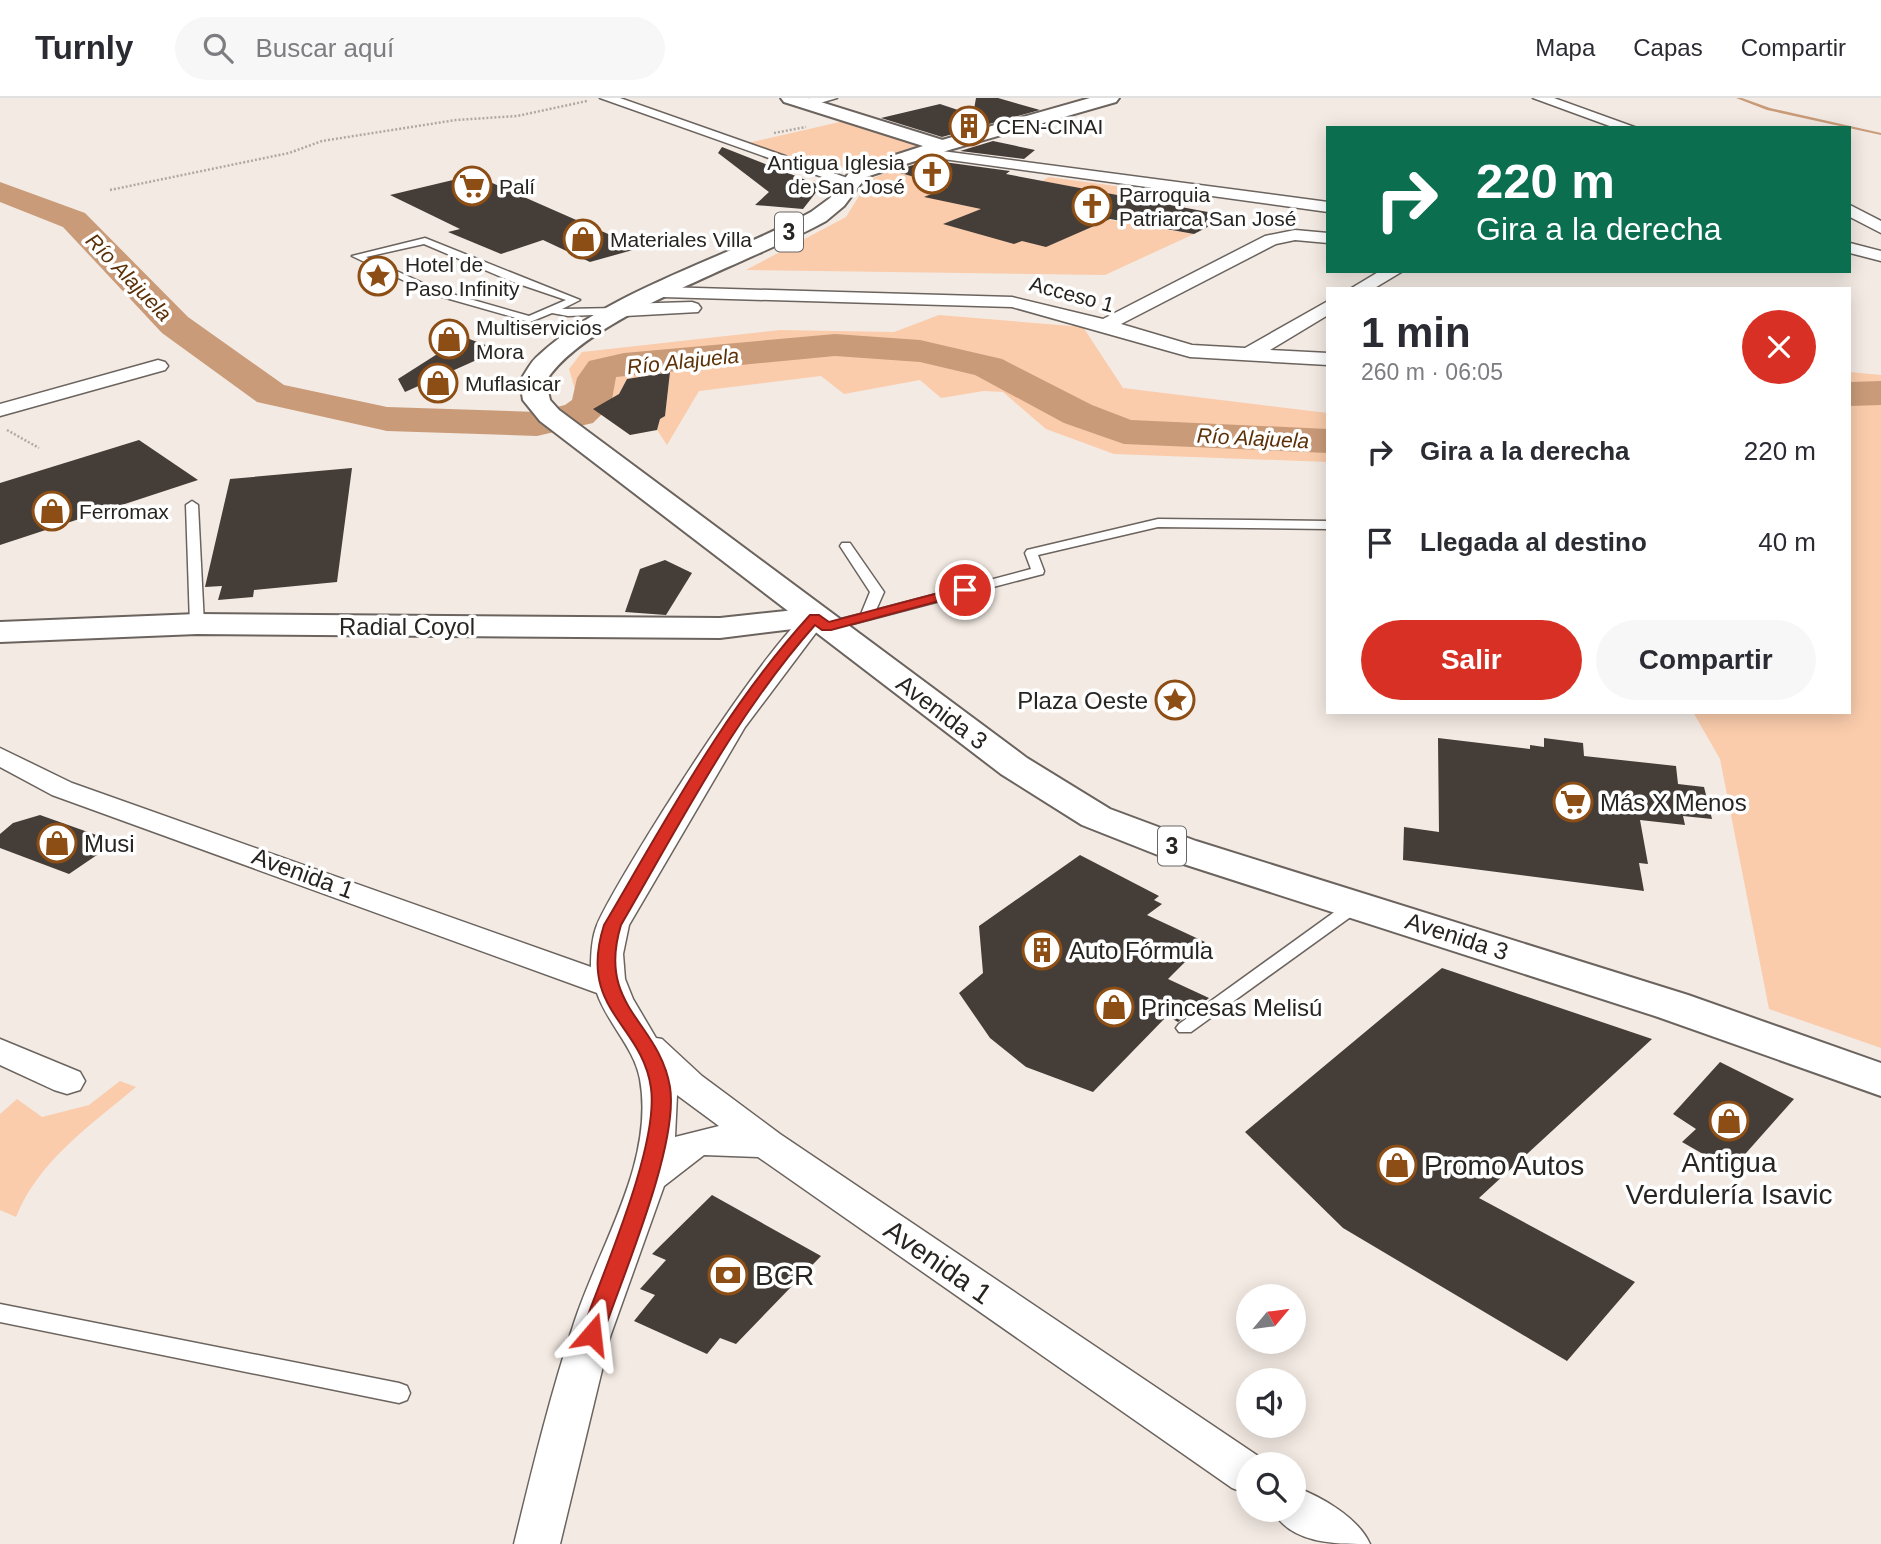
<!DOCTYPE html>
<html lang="es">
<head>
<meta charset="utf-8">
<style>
  body { margin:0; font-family:Arial,sans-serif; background:#f7f7f7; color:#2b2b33; height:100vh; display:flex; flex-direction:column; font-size:26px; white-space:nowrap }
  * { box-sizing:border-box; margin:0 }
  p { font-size:23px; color:#7c7c81 }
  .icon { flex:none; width:38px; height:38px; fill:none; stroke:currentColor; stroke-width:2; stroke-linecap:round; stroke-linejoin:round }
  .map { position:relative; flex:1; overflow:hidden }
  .details { position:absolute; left:1326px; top:189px; width:525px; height:427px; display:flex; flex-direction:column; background:#fff; border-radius:0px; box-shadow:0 4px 18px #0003 }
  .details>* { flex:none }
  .banner { position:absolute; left:1326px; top:28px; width:525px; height:147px; border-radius:0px; box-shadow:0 4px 18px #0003; background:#0b6e4f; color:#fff; overflow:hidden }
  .needle { width:46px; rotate:61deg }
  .controls { position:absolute; left:1236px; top:1186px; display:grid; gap:14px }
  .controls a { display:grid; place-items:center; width:70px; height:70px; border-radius:50%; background:#fff; box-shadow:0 4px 18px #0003; font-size:35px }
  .pin { position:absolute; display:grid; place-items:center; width:60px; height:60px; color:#fff; margin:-30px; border:4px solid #fff; border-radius:50%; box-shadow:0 2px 7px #0007 }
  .me { position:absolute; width:77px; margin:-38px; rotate:17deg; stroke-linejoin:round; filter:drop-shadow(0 0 5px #0008) }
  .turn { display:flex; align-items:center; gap:24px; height:147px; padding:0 35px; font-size:32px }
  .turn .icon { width:91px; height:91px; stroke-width:2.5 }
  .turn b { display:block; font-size:49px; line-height:60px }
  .round { display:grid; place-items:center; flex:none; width:74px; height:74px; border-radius:37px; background:#f7f7f7 }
  .headline { display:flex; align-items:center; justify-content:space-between; height:119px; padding:0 35px }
  h1 { font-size:42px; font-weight:700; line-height:52px }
  .cta { display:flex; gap:14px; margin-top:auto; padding:14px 35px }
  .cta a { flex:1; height:80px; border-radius:42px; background:#d93025; color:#fff; font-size:28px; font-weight:700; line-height:80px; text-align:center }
  .cta a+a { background:#f7f7f7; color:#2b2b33 }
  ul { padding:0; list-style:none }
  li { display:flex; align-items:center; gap:21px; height:91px; padding:0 35px }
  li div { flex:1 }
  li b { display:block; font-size:26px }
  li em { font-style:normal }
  header { display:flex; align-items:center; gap:42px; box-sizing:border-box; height:98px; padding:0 35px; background:#fff; border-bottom:2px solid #e1e1e2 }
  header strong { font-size:33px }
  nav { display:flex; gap:38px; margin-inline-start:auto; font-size:24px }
  .search { width:490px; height:63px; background:#f7f7f7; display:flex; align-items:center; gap:18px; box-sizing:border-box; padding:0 24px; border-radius:38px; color:#7c7c81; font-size:26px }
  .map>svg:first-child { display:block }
</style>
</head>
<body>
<header>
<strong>Turnly</strong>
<div class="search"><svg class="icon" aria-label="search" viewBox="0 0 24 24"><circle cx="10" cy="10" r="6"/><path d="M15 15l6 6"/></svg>Buscar aquí</div>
<nav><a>Mapa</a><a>Capas</a><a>Compartir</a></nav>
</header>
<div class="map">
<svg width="1881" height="1446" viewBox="0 0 1881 1446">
  <rect width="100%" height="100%" fill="#f3eae3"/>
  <!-- green -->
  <g fill="#faccac">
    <polygon points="844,23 923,48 831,73 748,45"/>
    <polygon points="892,72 948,89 925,99 973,99 1194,136 1105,177 746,172 846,119 869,82"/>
    <polygon points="1049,79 1174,96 1158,105 1042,83"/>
    <polygon points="939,217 1083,229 1123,290 1328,315 1328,364 1114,356 1046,331 1003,294 984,293 941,300 920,282 844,296 821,278 699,293 667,347 657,332 660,321 665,317 669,283 663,275 627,281 619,296 583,319 569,271 582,254 780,232 894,234"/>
    <polygon points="1850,274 1881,277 1881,950 1769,911 1720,661 1693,614 1850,614"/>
    <path d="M 120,983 L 136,989 C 91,1027 39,1062 16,1119 L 0,1112 L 0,1016 L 17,1001 L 42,1019 L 89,1007 Z"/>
  </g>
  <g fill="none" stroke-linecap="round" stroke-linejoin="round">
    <!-- stream -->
    <polygon fill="#c99b79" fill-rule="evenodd" points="1736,0 1742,0 1770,10 1881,35 1881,37 1767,12"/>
    <!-- river -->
    <g fill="#c99b79" fill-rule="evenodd">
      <polygon points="0,84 85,115 188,219 284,287 387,309 537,314 565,307 572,302 577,280 589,263 624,255 835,236 920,242 1002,261 1092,307 1131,322 1328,331 1328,355 1124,346 1064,325 975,277 920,264 835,258 616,279 611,307 593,325 537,338 387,333 257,304 162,235 63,129 0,104"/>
      <polygon points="1881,283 1881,307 1850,308 1850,284"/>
    </g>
  </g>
  <!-- building -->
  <g fill="#443d38">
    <polygon points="976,0 998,0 1040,12 942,39 881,20 940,6 973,17"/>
    <polygon points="993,43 1035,52 1024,61 960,53"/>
    <polygon points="722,49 821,88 803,111 755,107 769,94 718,55"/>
    <polygon points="929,62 1010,73 1006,76 1229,118 1194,136 1110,121 1046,149 1022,143 1014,146 943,126 981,111 924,99 948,89 894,73"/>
    <polygon points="474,77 640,150 590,164 543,142 501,156 448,134 460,131 390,97"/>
    <polygon points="464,239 499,252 405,294 398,281"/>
    <polygon points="670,274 665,318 660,321 657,332 630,337 593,311 619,296 627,281"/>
    <polygon points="139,342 198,382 0,447 0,385"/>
    <polygon points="352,370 337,484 254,492 253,499 218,502 222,488 205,489 230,381"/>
    <polygon points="665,462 692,475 666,517 625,514 640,471"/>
    <polygon points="1438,640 1530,651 1530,647 1544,649 1544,640 1583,645 1584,658 1676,668 1678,686 1704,689 1712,721 1683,718 1685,727 1640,722 1648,766 1639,765 1644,793 1403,762 1404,729 1439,734"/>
    <polygon points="40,717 116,744 69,776 0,750 0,736 13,725"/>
    <polygon points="1080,757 1159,798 1154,802 1162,806 1147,817 1205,844 1168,881 1209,900 1178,924 1167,918 1093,994 1026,969 990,940 959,895 983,875 979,828"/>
    <polygon points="1442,870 1652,941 1479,1100 1635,1184 1567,1263 1343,1130 1245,1034"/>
    <polygon points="1720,964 1794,1001 1731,1072 1682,1044 1696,1031 1673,1016"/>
    <polygon points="712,1097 821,1158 736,1246 720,1240 707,1256 634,1223 655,1197 640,1191 666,1162 652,1156"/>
  </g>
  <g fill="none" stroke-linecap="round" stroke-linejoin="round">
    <defs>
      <g id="lane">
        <path d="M 425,140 L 580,202 L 562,211 L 618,210 L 623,213 L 618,216 L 568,218 L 552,215 L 530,224 L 432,196 L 352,158 ZM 424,146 L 513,184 L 566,202 L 529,218 L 438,192 L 366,159 Z"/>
        <polygon points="192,403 198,407 204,526 197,530 190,526 186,407"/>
        <polygon points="1158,421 1328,423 1328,431 1158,429 1038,457 1044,473 1043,476 826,533 819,529 821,526 861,516 870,494 840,448 842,445 850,445 884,494 876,512 1031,471 1025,455 1027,452"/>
        <polygon points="1357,801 1363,802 1365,806 1363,810 1191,934 1179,934 1176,930 1179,926 1351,802"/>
        <polygon points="0,1206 399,1285 407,1288 410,1295 407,1302 399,1305 0,1224"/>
      </g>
      <g id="street">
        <polygon points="600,0 620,0 856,83 854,86 842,86"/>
        <polygon points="810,0 837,0 806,9 799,5"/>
        <polygon points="1533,0 1554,0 1637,30 1615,30"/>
        <polygon points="919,50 1328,104 1328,114 914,57 912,54"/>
        <polygon points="1850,107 1881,123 1881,135 1850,119"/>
        <polygon points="1295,132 1328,135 1328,145 1295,142 1276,146 1121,226 1192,247 1245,250 1328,203 1328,217 1270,252 1328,255 1328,267 1190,259 1012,209 663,199 654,194 663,189 1012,199 1103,221 1265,138"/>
        <polygon points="1850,145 1881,153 1881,163 1850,155"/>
        <polygon points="1380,173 1403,173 1373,191 1350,191"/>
        <polygon points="692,204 698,206 701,210 698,214 625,218 616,212 625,206"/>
        <polygon points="158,262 165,264 168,268 165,272 0,318 0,306"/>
        <path d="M 814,512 L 823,515 L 827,520 L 745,629 L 629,827 L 623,856 L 625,881 L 633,901 L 656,940 L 662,941 L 702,978 L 780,1036 L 1264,1362 L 1266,1367 L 1248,1367 L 1248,1396 L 1232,1390 L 758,1059 L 704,1057 L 664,1088 L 610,1239 L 560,1446 L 514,1446 C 532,1372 550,1297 574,1225 C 599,1148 655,1064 640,981 C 634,949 607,925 597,895 L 52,697 L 0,669 L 0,650 L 72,685 L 591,869 C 591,855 592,839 597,827 C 615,783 780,521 814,512 ZM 677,997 L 719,1028 L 675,1039 Z"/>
        <polygon points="0,941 80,974 85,983 80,992 67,996 54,992 0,967"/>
        <path d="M 1293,1388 C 1320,1398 1358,1419 1370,1446 C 1334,1446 1291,1446 1272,1412 L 1293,1412 Z"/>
      </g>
      <g id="secondary">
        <polygon points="1090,0 1119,0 1116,4 949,52 935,52 932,48 935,44"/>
        <polygon points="814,510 826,513 830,520 826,527 720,540 197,536 0,544 0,524 197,516 720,520"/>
      </g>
      <path id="primary" d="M 781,0 L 808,0 L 949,44 L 952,48 L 949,52 L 866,79 L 844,108 L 826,123 C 755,163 586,218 546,283 L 550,302 L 559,312 L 1027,660 L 1110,711 L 1196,743 L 1688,897 L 1881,965 L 1881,998 L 1658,919 L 1168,761 L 1082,727 L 1001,676 L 540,323 L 523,302 L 520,283 C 526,274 531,263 539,257 C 611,191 726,161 811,114 L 830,100 L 852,71 L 923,48 L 784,4 Z"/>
    </defs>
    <!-- lane casing -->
    <use href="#lane" stroke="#6b635e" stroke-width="3"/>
    <!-- street casing -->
    <use href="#street" stroke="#6b635e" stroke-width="3"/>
    <!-- secondary casing -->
    <use href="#secondary" stroke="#6b635e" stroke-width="4"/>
    <!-- primary casing -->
    <use href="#primary" stroke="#6b635e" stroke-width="4"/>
    <!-- path -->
    <g stroke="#b0a9a3" stroke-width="2.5" stroke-dasharray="2 2" stroke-linecap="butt">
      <polyline points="774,35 806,29"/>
      <polyline points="110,92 289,55 322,43 456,22 517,18 587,3"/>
      <polyline points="7,332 39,350"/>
    </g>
    <!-- lane -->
    <use href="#lane" fill="#fff" fill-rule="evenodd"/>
    <!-- street -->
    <use href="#street" fill="#fff" fill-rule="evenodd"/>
    <!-- secondary -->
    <use href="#secondary" fill="#fff" fill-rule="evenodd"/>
    <!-- primary -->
    <use href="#primary" fill="#fff" fill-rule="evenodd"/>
  </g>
  <!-- route -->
  <path fill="#d93025" stroke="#8d1f18" stroke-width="2" d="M 965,488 L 969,489 L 969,495 L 831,532 L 822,532 L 815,527 C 736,616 681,724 621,827 C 596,909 659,923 670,989 C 679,1047 623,1177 603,1236 L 600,1242 L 592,1245 L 584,1242 L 581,1236 C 602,1176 659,1049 651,990 C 642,925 577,912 604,827 C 667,720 726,609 810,517 L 819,517 L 829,524 Z"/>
  <!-- icons -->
  <defs>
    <symbol id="building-ring" viewBox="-11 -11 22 22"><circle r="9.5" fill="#fff" stroke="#8d4e15" stroke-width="1.5"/><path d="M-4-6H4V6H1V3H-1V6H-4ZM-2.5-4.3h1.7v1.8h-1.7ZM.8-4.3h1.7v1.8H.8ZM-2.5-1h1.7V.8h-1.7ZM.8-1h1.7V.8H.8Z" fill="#8d4e15"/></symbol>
    <symbol id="church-ring" viewBox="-11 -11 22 22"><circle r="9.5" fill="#fff" stroke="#8d4e15" stroke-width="1.5"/><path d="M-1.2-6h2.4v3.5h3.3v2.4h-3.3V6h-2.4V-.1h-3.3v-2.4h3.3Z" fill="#8d4e15"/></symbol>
    <symbol id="supermarket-ring" viewBox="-11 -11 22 22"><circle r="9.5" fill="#fff" stroke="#8d4e15" stroke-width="1.5"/><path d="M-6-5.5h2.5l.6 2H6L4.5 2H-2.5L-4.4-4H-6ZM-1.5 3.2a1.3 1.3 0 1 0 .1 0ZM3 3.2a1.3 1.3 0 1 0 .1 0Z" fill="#8d4e15"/></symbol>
    <symbol id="shop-ring" viewBox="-11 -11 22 22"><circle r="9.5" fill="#fff" stroke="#8d4e15" stroke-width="1.5"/><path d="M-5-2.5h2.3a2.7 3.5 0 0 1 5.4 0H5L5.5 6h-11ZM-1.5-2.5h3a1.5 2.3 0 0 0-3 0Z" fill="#8d4e15"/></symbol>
    <symbol id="sight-ring" viewBox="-11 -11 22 22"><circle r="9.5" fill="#fff" stroke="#8d4e15" stroke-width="1.5"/><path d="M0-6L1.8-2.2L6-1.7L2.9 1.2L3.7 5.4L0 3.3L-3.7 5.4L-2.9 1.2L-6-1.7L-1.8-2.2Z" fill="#8d4e15"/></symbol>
    <symbol id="bank-ring" viewBox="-11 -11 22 22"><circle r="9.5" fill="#fff" stroke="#8d4e15" stroke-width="1.5"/><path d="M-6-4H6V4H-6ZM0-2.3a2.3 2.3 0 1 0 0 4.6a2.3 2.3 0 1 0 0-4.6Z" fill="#8d4e15"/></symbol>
  </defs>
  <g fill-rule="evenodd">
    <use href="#building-ring" x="947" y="6" width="44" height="44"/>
    <use href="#church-ring" x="910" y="54" width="44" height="44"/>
    <use href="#supermarket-ring" x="450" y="66" width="44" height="44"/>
    <use href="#church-ring" x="1070" y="86" width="44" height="44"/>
    <use href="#shop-ring" x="561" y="119" width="44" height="44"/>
    <use href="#sight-ring" x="356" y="156" width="44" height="44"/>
    <use href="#shop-ring" x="427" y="219" width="44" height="44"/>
    <use href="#shop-ring" x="416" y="263" width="44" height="44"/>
    <use href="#shop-ring" x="30" y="391" width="44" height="44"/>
    <use href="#sight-ring" x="1153" y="580" width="44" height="44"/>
    <use href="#supermarket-ring" x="1551" y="682" width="44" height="44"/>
    <use href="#shop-ring" x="35" y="723" width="44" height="44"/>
    <use href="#building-ring" x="1020" y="830" width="44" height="44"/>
    <use href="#shop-ring" x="1092" y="887" width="44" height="44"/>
    <use href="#shop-ring" x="1707" y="1001" width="44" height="44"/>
    <use href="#shop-ring" x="1375" y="1045" width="44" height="44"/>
    <use href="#bank-ring" x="706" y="1155" width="44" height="44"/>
  </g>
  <g text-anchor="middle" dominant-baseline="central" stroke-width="7" stroke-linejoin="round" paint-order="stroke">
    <!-- far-poi labels -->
    <g font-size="21" fill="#272421" stroke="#fff" text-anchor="start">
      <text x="996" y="28">CEN-CINAI</text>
      <text x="905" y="64" text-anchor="end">Antigua Iglesia<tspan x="905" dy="24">de San José</tspan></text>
      <text x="499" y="88">Palí</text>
      <text x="1119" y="96">Parroquia<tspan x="1119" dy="24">Patriarca San José</tspan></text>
      <text x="610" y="141">Materiales Villa</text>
      <text x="405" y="166">Hotel de<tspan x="405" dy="24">Paso Infinity</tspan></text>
      <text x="476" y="229">Multiservicios<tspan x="476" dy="24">Mora</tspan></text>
      <text x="465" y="285">Muflasicar</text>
      <text x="79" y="413">Ferromax</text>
    </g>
    <!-- far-water labels -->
    <g font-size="21" font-style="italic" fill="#5d3108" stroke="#fff">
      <text transform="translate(129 179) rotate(46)">Río Alajuela</text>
      <text transform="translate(683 263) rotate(-6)">Río Alajuela</text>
      <text transform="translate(1253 340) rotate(3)">Río Alajuela</text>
    </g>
    <!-- far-street labels -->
    <g font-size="21" fill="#272421" stroke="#fff">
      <text transform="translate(1072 196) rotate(15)">Acceso 1</text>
    </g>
    <!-- shield labels -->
    <g fill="#fff" stroke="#686664" stroke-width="2">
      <rect x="775" y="114.5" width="28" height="39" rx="5"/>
      <rect x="1158" y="728.5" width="28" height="39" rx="5"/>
    </g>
    <g font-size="23" font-weight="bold" fill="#272421">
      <text x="789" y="134">3</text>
      <text x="1172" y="748">3</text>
    </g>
    <!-- street labels -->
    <g font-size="24" fill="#272421" stroke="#fff">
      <text x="407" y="528">Radial Coyol</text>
      <text transform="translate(942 614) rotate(37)">Avenida 3</text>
      <text transform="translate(303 775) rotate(20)">Avenida 1</text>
      <text transform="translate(1457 838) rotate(18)">Avenida 3</text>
    </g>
    <!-- poi labels -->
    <g font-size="24" fill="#272421" stroke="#fff" text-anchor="start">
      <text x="1148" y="602" text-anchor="end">Plaza Oeste</text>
      <text x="1600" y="704">Más X Menos</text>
      <text x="84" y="745">Musi</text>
      <text x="1069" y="852">Auto Fórmula</text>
      <text x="1141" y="909">Princesas Melisú</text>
    </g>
    <!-- near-poi labels -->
    <g font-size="28" fill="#272421" stroke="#fff" text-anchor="start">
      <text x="1729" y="1064" text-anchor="middle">Antigua<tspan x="1729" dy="32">Verdulería Isavic</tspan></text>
      <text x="1424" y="1067">Promo Autos</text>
      <text x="755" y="1177">BCR</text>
    </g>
    <!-- near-street labels -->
    <g font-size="28" fill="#272421" stroke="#fff">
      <text transform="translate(938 1164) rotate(35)">Avenida 1</text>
    </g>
  </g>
</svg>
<div class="controls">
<a><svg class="needle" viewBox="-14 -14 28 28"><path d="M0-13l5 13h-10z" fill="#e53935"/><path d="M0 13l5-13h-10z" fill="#7c7c81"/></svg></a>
<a><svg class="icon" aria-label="sound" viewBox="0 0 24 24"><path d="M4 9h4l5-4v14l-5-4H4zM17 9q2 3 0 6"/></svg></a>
<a><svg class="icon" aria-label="search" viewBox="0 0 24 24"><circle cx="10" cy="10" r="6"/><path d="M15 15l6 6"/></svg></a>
</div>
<div class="pin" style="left:965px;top:492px;background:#d93025"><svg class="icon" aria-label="arrive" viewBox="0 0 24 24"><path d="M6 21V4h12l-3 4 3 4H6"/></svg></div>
<svg class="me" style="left:592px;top:1236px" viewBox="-20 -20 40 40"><path d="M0-17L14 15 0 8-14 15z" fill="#d93025" stroke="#fff" stroke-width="4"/></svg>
<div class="banner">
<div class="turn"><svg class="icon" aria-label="right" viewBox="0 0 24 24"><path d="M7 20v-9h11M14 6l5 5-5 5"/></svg><div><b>220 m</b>Gira a la derecha</div></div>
</div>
<section class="details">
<div class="headline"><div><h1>1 min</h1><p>260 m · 06:05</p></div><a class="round" style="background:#d93025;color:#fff"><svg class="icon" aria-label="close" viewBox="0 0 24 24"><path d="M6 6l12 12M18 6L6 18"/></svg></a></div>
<ul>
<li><svg class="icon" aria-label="right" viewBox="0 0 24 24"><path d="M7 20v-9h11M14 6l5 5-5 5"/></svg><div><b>Gira a la derecha</b></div><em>220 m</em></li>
<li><svg class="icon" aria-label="arrive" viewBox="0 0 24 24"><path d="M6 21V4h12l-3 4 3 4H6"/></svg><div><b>Llegada al destino</b></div><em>40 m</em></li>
</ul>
<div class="cta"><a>Salir</a><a>Compartir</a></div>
</section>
</div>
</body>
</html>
